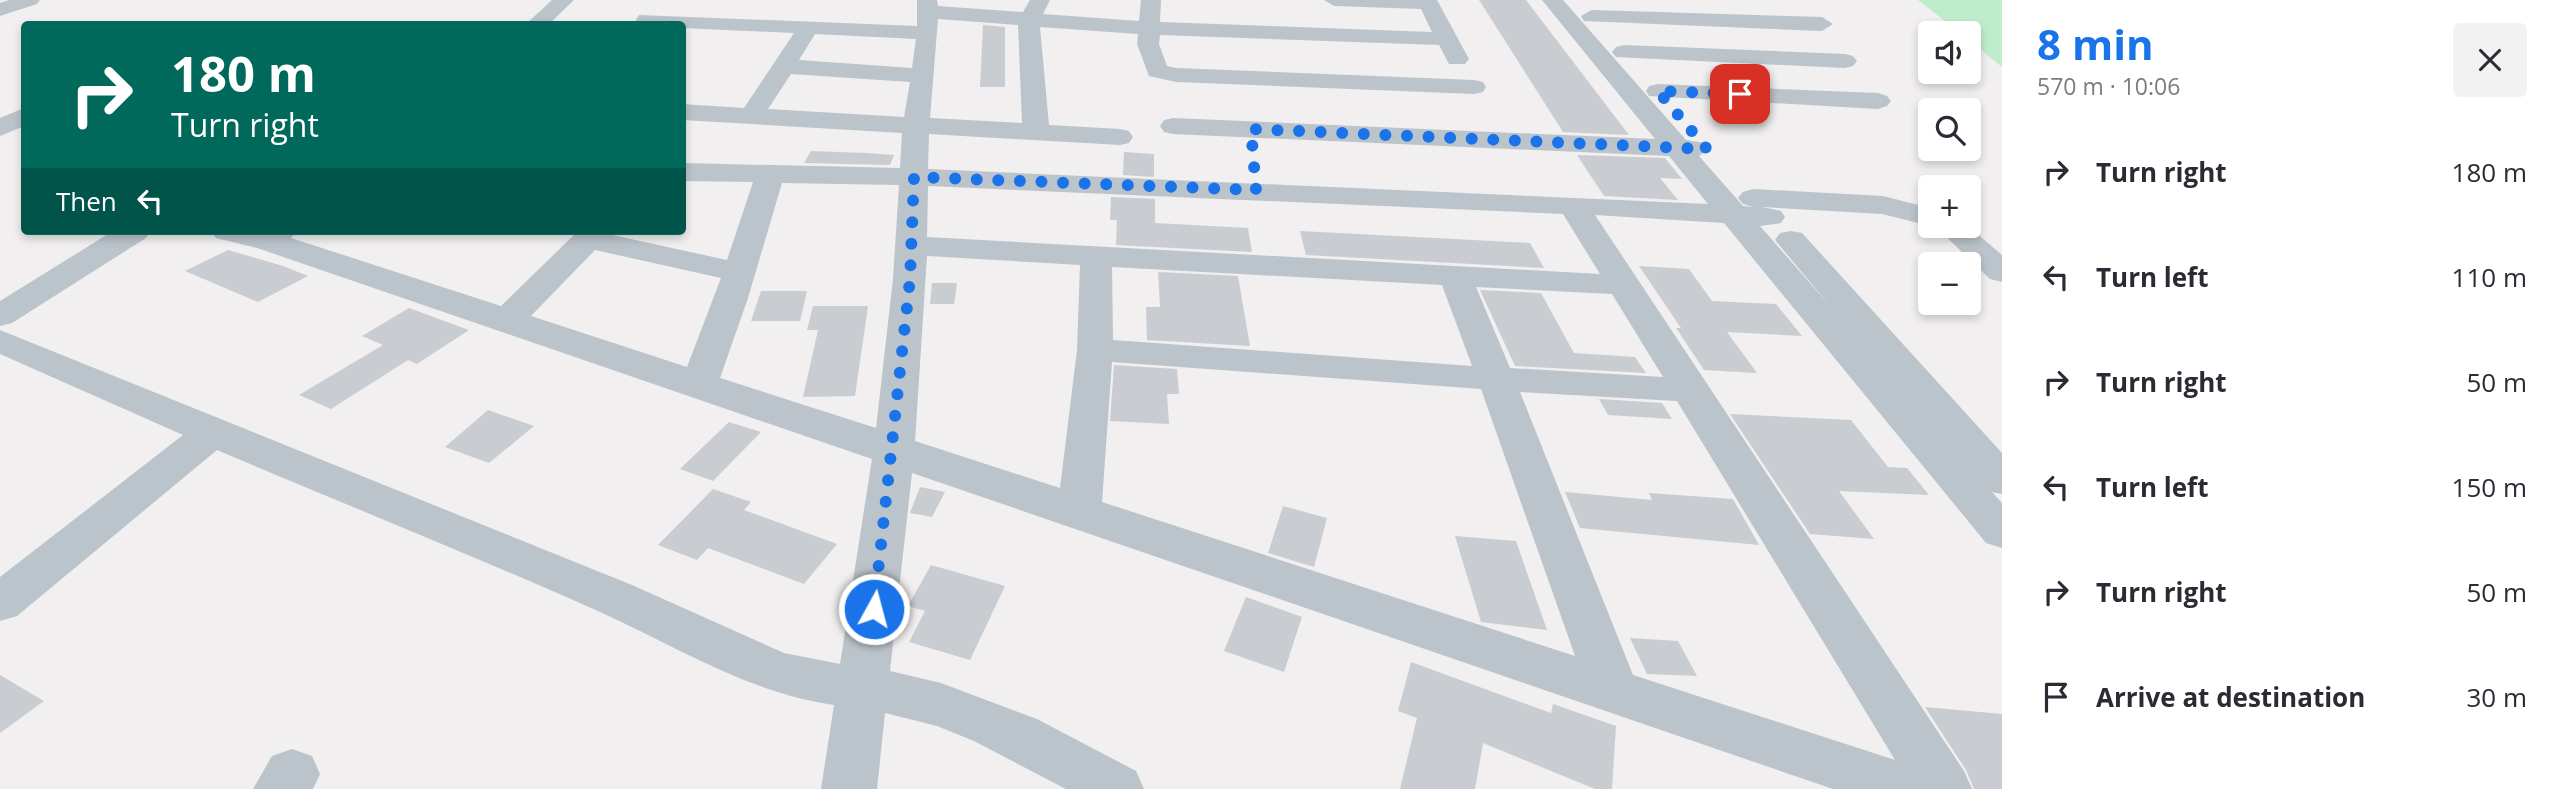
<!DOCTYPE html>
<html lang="en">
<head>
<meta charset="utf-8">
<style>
  body { margin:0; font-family:"Open Sans",sans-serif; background:#f2f2f3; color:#2b2b33; height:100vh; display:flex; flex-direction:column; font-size:26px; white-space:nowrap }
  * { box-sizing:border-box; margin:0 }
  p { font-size:23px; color:#7c7c81 }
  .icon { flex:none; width:38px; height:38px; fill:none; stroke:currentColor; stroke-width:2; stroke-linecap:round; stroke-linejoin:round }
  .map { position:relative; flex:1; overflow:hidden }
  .side { display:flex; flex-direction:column; background:#fff; width:560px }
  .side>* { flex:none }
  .hud { position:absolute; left:21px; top:21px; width:665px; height:214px; border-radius:7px; box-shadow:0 4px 10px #0003; background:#00695c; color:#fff; overflow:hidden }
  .tools { position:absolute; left:1918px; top:21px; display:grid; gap:14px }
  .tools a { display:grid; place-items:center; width:63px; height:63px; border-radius:7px; background:#fff; box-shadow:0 4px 10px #0003; font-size:35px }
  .pin { position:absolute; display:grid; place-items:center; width:60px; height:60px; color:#fff; margin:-30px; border-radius:14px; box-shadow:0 4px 10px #0006 }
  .me { position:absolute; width:77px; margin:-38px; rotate:7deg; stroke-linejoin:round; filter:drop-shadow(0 0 5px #0008) }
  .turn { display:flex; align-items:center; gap:24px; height:147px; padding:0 35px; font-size:32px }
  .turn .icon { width:91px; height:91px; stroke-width:2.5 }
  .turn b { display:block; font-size:49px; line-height:60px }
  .then { display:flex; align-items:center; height:66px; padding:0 35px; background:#0003; gap:14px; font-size:26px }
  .round { display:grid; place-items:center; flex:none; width:74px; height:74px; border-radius:7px; background:#f2f2f3 }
  .headline { display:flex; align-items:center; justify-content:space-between; height:119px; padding:0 35px }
  h1 { font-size:42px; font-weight:700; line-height:52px; color:#1a73e8 }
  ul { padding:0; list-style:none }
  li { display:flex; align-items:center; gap:21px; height:105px; padding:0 35px }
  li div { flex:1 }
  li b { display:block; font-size:26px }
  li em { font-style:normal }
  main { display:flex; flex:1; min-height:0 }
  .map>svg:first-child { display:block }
</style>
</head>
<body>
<main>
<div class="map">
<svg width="2002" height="789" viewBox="0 0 2002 789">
  <rect width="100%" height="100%" fill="#f1efef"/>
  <!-- green -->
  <polygon fill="#bfedcc" points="1918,0 2002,0 2002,67 1969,40 1969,33 1960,33"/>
  <!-- building -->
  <g fill="#c9ccd1">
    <polygon points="1479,0 1526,0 1629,135 1563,132"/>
    <polygon points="983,25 1005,27 1005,87 980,87"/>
    <polygon points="811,151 866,153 894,155 890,165 804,163"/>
    <polygon points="1124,152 1154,154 1154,177 1123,175"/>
    <polygon points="1577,155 1665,158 1682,179 1660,178 1678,200 1604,196"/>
    <polygon points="1111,197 1155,199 1155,223 1248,228 1252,252 1116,245 1117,220 1110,220"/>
    <polygon points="1300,231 1530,243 1544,268 1306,255"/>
    <polygon points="228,250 283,266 308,276 258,302 185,271"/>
    <polygon points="1639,266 1689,269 1712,301 1776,304 1802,336 1727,332 1757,373 1704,370 1676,328 1681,328"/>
    <polygon points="1158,272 1238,276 1250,346 1147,340 1146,307 1160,307"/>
    <polygon points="932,283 957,283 954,304 930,304"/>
    <polygon points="1480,290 1541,293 1574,353 1635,357 1646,373 1515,366"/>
    <polygon points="761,291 807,291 800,321 751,321"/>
    <polygon points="813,306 868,306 855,396 803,397 818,330 807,330"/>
    <polygon points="409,308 469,330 417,364 408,360 331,409 299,395 383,345 362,336"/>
    <polygon points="1114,365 1177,369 1179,394 1167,394 1169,424 1110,421"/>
    <polygon points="1599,399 1662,403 1672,419 1608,415"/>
    <polygon points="488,410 534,426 489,463 445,447"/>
    <polygon points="1730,414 1851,420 1888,467 1907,468 1929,495 1839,491 1874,539 1810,534"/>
    <polygon points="729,422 761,432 713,481 680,469"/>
    <polygon points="920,487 945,492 932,517 910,513"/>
    <polygon points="713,489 751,502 744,510 837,544 804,584 708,548 697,560 658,545"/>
    <polygon points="1565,492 1652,500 1649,493 1733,499 1759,545 1580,528"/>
    <polygon points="1283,506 1327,518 1314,567 1268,553"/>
    <polygon points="1455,536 1516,541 1547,630 1481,622"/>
    <polygon points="931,565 1005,586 970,660 909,642 925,611 908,606"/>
    <polygon points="1246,597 1302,617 1284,672 1224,651"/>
    <polygon points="1630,638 1678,641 1697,676 1647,674"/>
    <polygon points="1411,662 1551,713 1553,704 1616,726 1612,789 1595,789 1483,743 1475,789 1400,789 1417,718 1398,711"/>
    <polygon points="0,675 44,701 0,733"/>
    <polygon points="1925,707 2002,714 2002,789 1974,789 1966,770"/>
  </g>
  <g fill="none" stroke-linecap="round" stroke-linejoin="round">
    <!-- minor -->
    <g fill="#bbc4cb" fill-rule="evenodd">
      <polygon points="9,0 40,0 37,4 0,16 0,3"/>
      <polygon points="552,0 574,0 549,24 526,24"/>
      <path d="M 917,0 L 937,0 L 938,6 L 1023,12 L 1030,0 L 1050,0 L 1043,14 L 1139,21 L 1141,0 L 1161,0 L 1160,22 L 1432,32 L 1421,9 L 1334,6 L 1324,0 L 1437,0 L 1469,59 L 1465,64 L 1449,64 L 1439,45 L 1160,35 L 1159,44 L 1167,66 L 1176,68 L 1474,80 L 1483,82 L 1486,87 L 1483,92 L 1474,94 L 1176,82 L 1149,76 L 1137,44 L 1138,34 L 1040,27 L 1049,125 L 1120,129 L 1129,131 L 1133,137 L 1129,143 L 1120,145 L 929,134 L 928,169 L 1708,204 L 1669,156 L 1173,134 L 1164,132 L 1160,126 L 1164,120 L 1173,118 L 1655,139 L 1542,0 L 1563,0 L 1686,140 L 1705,143 L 1709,149 L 1699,156 L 1743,206 L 1753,207 L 1743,204 L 1738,198 L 1743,192 L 1753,189 L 1883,196 L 1930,208 L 1930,226 L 1882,214 L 1762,207 L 1781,211 L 1785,217 L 1781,223 L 1760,226 L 1830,306 L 1775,240 L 1780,233 L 1791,231 L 1802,233 L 2002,453 L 2002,494 L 1992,492 L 2002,503 L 2002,548 L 1986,543 L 1724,223 L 1595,215 L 1964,771 L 1972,789 L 1833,789 L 912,473 L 890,671 L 941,683 L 1037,719 L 1136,771 L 1144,789 L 1066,789 L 974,741 L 937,726 L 885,713 L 877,789 L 821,789 L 834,705 C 748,693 676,646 598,611 C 472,555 344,504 217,450 L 17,616 L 0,621 L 0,577 L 183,435 L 0,354 L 0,330 L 632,585 L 784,653 L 840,664 L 872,459 L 257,248 L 216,238 L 211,231 L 297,231 L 291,238 L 501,306 L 578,231 L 611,231 L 608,234 L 727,260 L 753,182 L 682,181 L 682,163 L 900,168 L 902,133 L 682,120 L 682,104 L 744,108 L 794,33 L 682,28 L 682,24 L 639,24 L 636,20 L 639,15 L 917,26 ZM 938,19 L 1018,25 L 1022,123 L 930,118 ZM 815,34 L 916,39 L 912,68 L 799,60 ZM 791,74 L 910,82 L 904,117 L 768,109 ZM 782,183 L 899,185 L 893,279 L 876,428 L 720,378 L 748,298 ZM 928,186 L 1563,214 L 1600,274 L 927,237 ZM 595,250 L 721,278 L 687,367 L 531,316 ZM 927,256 L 1080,265 L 1077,350 L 1060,488 L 915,441 ZM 1112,267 L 1442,285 L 1472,366 L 1113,340 ZM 1476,287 L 1612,294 L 1663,377 L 1510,368 ZM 1112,362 L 1481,389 L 1575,656 L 1102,502 ZM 1520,392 L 1677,401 L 1895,760 L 1633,675 Z"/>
      <polygon points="1592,10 1822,17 1833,24 1822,31 1584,21 1581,16"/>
      <polygon points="1624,45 1845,54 1853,56 1857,61 1853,66 1845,68 1616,57 1612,52 1616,47"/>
      <polygon points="1658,84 1878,93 1887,96 1891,101 1887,106 1878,109 1649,96 1646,91 1649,86"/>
      <polygon points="24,108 24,126 0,136 0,118"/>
      <polygon points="1935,226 1968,226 2002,255 2002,282 1990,279"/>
      <polygon points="113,231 151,231 146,238 12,323 0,326 0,301"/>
      <polygon points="292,749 312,756 320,774 313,789 253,789 272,756"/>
    </g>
  </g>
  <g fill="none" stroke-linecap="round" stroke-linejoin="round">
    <!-- route -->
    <polyline stroke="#1a73e8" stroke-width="12" stroke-dasharray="0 21.6" points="874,609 910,279 914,177 1256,190 1251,129 1707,149 1658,91 1740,94"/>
  </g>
</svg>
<div class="tools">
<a><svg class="icon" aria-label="sound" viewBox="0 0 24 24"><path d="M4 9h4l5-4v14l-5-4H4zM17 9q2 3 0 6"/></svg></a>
<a><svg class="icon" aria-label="search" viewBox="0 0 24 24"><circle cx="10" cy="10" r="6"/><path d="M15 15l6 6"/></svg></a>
<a>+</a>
<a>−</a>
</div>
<div class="pin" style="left:1740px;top:94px;background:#d93025"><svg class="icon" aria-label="arrive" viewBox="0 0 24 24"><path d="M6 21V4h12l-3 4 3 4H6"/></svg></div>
<svg class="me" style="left:874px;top:609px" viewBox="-20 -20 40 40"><circle r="17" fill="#1a73e8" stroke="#fff" stroke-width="3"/><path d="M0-11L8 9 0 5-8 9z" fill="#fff"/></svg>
<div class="hud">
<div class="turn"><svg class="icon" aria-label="right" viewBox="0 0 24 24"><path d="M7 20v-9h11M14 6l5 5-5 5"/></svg><div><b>180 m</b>Turn right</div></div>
<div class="then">Then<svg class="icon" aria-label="left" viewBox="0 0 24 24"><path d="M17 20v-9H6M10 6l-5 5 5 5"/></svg></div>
</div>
</div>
<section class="side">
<div class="headline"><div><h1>8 min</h1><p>570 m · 10:06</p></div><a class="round"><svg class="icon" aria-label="close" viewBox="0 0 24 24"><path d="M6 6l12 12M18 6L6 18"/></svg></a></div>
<ul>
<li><svg class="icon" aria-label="right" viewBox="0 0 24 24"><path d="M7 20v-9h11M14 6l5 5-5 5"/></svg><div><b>Turn right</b></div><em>180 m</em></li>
<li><svg class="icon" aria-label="left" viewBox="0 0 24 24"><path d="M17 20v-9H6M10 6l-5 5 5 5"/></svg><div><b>Turn left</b></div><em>110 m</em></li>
<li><svg class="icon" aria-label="right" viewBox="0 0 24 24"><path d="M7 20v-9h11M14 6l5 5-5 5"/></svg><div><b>Turn right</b></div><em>50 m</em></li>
<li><svg class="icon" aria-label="left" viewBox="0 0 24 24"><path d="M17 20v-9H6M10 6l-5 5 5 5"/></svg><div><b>Turn left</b></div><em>150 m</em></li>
<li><svg class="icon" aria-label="right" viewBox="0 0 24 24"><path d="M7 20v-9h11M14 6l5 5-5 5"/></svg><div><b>Turn right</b></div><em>50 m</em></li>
<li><svg class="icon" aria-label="arrive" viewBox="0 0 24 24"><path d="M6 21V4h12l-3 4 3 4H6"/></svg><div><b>Arrive at destination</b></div><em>30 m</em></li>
</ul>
</section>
</main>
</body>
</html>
